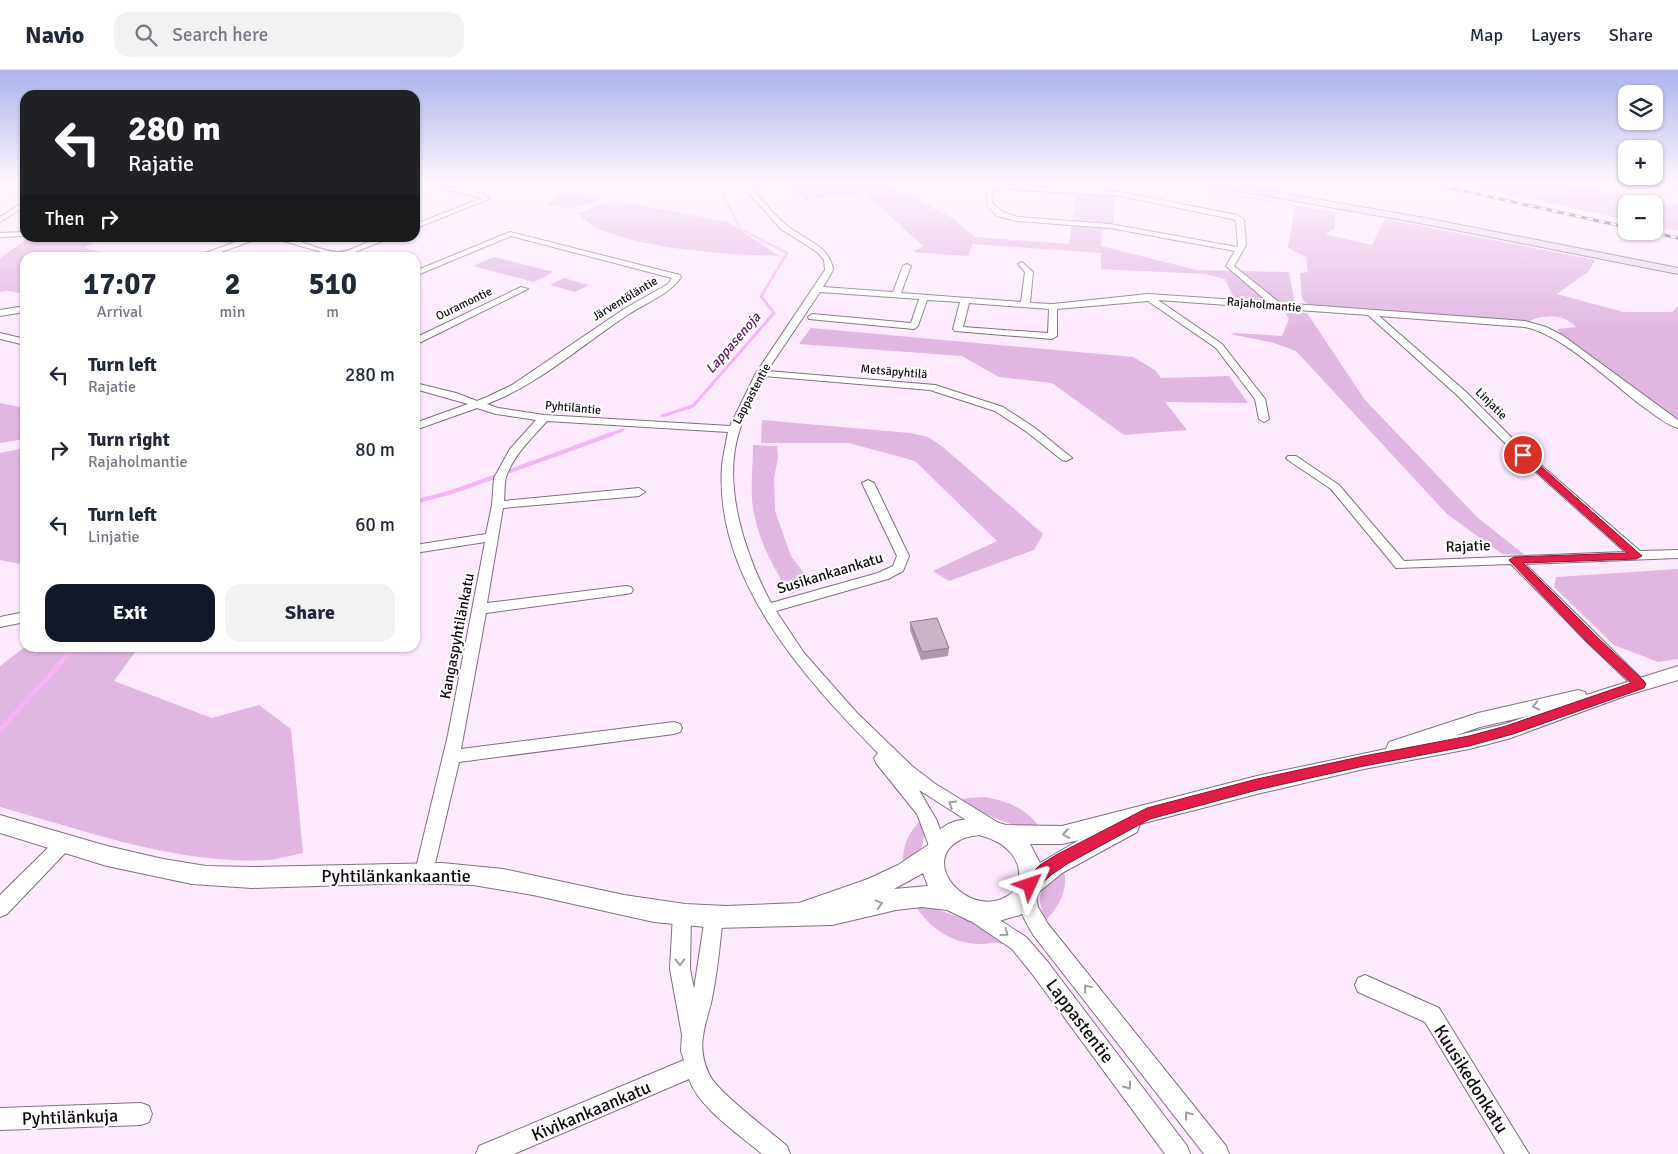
<!DOCTYPE html>
<html lang="en">
<head>
<meta charset="utf-8">
<style>
  body { margin:0; font-family:Signika,sans-serif; background:#f2f2f3; color:#1f2937; height:100vh; display:flex; flex-direction:column; font-size:19px; white-space:nowrap }
  * { box-sizing:border-box; margin:0 }
  p { font-size:16px; color:#747a83 }
  .icon { flex:none; width:28px; height:28px; fill:none; stroke:currentColor; stroke-width:2; stroke-linecap:round; stroke-linejoin:round }
  .map { position:relative; flex:1; overflow:hidden }
  .drawer { position:absolute; left:20px; top:182px; width:400px; height:400px; display:flex; flex-direction:column; background:#fff; border-radius:15px; box-shadow:0 1px 4px #0004 }
  .drawer>* { flex:none }
  .banner { position:absolute; left:20px; top:20px; width:400px; height:152px; border-radius:15px; box-shadow:0 1px 4px #0004; background:#202124; color:#fff; overflow:hidden }
  .fabs { position:absolute; left:1618px; top:15px; display:grid; gap:10px }
  .fabs a { display:grid; place-items:center; width:45px; height:45px; border-radius:10px; background:#fff; box-shadow:0 1px 4px #0004; font-size:25px }
  .pin { position:absolute; display:grid; place-items:center; width:42px; height:42px; color:#fff; margin:-21px; border:2px solid #fff; border-radius:50%; box-shadow:0 1px 5px #0007 }
  .me { position:absolute; width:55px; margin:-28px; rotate:48deg; stroke-linejoin:round; filter:drop-shadow(0 0 4px #0008) }
  .turn { display:flex; align-items:center; gap:18px; height:105px; padding:0 25px; font-size:22px }
  .turn .icon { width:65px; height:65px; stroke-width:2.5 }
  .turn b { display:block; font-size:35px; line-height:42px }
  .then { display:flex; align-items:center; height:48px; padding:0 25px; background:#0003; gap:10px; font-size:19px }
  .eta { display:flex; justify-content:space-evenly; align-items:center; height:85px; text-align:center }
  .eta b { font-size:30px; font-weight:700; line-height:35px }
  .primary-button { display:flex; gap:10px; margin-top:auto; padding:10px 25px }
  .primary-button a { flex:1; height:58px; border-radius:15px; background:#111827; color:#fff; font-size:20px; font-weight:700; line-height:58px; text-align:center }
  .primary-button a+a { background:#f2f2f3; color:#1f2937 }
  ul { padding:0; list-style:none }
  li { display:flex; align-items:center; gap:15px; height:75px; padding:0 25px }
  li div { flex:1 }
  li b { display:block; font-size:19px }
  li em { font-style:normal }
  header { display:flex; align-items:center; gap:30px; box-sizing:border-box; height:70px; padding:0 25px; background:#fff; border-bottom:1px solid #e0e1e3 }
  header strong { font-size:24px }
  nav { display:flex; gap:28px; margin-inline-start:auto; font-size:18px }
  .search { width:350px; height:45px; background:#f2f2f3; display:flex; align-items:center; gap:12px; box-sizing:border-box; padding:0 18px; border-radius:15px; color:#747a83; font-size:19px }
  .map>svg:first-child { display:block }
</style>
</head>
<body>
<header>
<strong>Navio</strong>
<div class="search"><svg class="icon" aria-label="search" viewBox="0 0 24 24"><circle cx="10" cy="10" r="6"/><path d="M15 15l6 6"/></svg>Search here</div>
<nav><a>Map</a><a>Layers</a><a>Share</a></nav>
</header>
<div class="map">
<svg width="1678" height="1084" viewBox="0 0 1678 1084">
  <rect width="100%" height="100%" fill="#feeaff"/>
  <!-- green -->
  <g fill="#e1b6e2">
    <polygon points="801,112 884,112 954,149 975,167 1069,174 1075,125 1115,127 1113,156 1102,161 1101,176 1197,200 1289,202 1295,235 1235,231 1225,209 1205,204 1101,199 1101,183 973,174 968,186 913,182 923,176 865,123 806,130 785,113"/>
    <path d="M 1154,112 L 1166,112 L 1338,143 L 1335,148 L 1335,159 L 1325,164 L 1372,175 L 1385,149 L 1595,190 L 1589,201 L 1557,224 L 1623,242 L 1672,242 L 1678,236 L 1678,349 L 1562,265 L 1557,259 L 1576,257 C 1564,243 1542,244 1527,252 L 1310,237 L 1302,229 L 1300,203 L 1308,202 L 1306,187 L 1288,178 L 1295,136 Z"/>
    <polygon points="1453,112 1557,112 1678,135 1678,161 1654,156 1654,134 1626,134 1626,150"/>
    <polygon points="564,121 565,121 600,130 568,139 547,135"/>
    <path d="M 614,130 L 728,152 L 779,186 C 726,184 643,180 595,157 C 589,154 583,148 577,143 Z"/>
    <path d="M 55,168 L 99,168 L 85,178 L 120,187 L 25,188 L 25,223 C 16,225 11,218 0,222 L 0,188 L 27,169 Z"/>
    <polygon points="494,187 554,202 534,212 473,196"/>
    <polygon points="564,208 589,215 575,222 550,215"/>
    <polygon points="1285,242 1307,243 1365,330 1478,448 1525,485 1502,484 1447,444 1296,281 1274,273 1230,264 1235,263 1282,266 1289,249"/>
    <polygon points="811,258 1133,287 1155,300 1161,308 1229,306 1248,333 1165,332 1187,360 1124,365 1052,313 999,307 962,286 799,274"/>
    <polygon points="0,333 25,338 25,369 0,373"/>
    <polygon points="762,350 910,363 928,367 943,377 1043,464 1034,480 949,511 933,501 997,471 915,391 849,373 761,373"/>
    <path d="M 753,375 L 777,376 L 778,388 L 774,408 L 775,441 L 791,486 L 813,515 L 790,524 C 773,497 758,470 753,438 C 750,418 753,396 753,375 Z"/>
    <polygon points="25,378 25,495 0,490 0,383"/>
    <polygon points="1678,499 1678,589 1658,592 1614,575 1554,517 1556,507"/>
    <path d="M 25,577 L 138,578 L 114,611 L 212,648 L 259,635 L 291,659 L 303,783 C 292,785 280,789 269,790 C 177,795 87,761 0,737 L 0,596 Z"/>
    <path d="M 984,727 C 1008,731 1029,739 1042,761 C 1017,760 981,742 959,731 L 967,728 Z"/>
    <path d="M 921,750 C 928,771 922,784 903,795 C 902,776 908,763 921,750 Z"/>
    <path d="M 1063,799 C 1070,817 1059,837 1046,850 C 1033,822 1043,816 1063,799 Z"/>
    <path d="M 924,835 L 976,853 L 1006,873 L 1001,874 C 994,871 986,875 978,874 C 952,873 931,859 916,837 Z"/>
  </g>
  <g fill="none" stroke-linecap="round" stroke-linejoin="round">
    <!-- stream-far3 -->
    <polyline stroke="#f4b4f5" stroke-width="2.5" points="718,112 740,159 787,183 763,223"/>
    <!-- stream-far2 -->
    <g stroke="#f4b4f5" stroke-width="3">
      <polyline points="662,346 693,336 774,243 761,226 764,222"/>
      <polyline points="608,365 623,360"/>
    </g>
    <!-- stream-far1 -->
    <g stroke="#f4b4f5" stroke-width="4">
      <polyline points="510,401 612,364"/>
      <polyline points="415,432 452,422 494,407"/>
    </g>
    <!-- stream -->
    <polyline stroke="#f4b4f5" stroke-width="5" points="0,660 74,578"/>
    <defs>
      <g id="minor">
        <polygon points="417,112 427,112 484,124 489,129 421,156 415,154 415,150 421,152 482,128"/>
        <path d="M 739,112 L 745,112 L 747,114 L 783,112 L 780,114 L 751,117 C 762,130 773,144 786,155 C 804,170 830,175 833,200 L 823,217 L 893,222 L 903,196 L 907,194 L 911,196 L 901,223 L 1021,232 L 1025,202 L 1018,194 L 1022,192 L 1033,202 L 1030,233 L 1053,234 L 1148,224 L 1268,232 L 1226,196 L 1235,181 L 1110,158 L 1017,151 L 997,146 L 987,135 L 987,117 L 935,114 L 932,112 L 990,113 L 1120,122 L 1237,145 L 1244,150 L 1246,175 L 1234,196 L 1280,233 L 1525,251 L 1546,257 L 1562,265 L 1678,350 L 1678,358 C 1666,355 1655,345 1645,338 C 1612,314 1564,265 1525,257 L 1379,246 L 1466,322 L 1527,383 L 1640,481 L 1678,480 L 1678,488 L 1525,494 L 1647,614 L 1645,618 L 1640,619 L 1635,618 L 1587,572 L 1511,494 L 1396,498 L 1331,419 L 1288,390 L 1286,388 L 1288,386 L 1296,386 L 1339,415 L 1404,491 L 1625,482 L 1519,387 L 1458,326 L 1368,245 L 1158,230 L 1222,274 L 1265,329 L 1269,349 L 1264,352 L 1259,349 L 1255,329 L 1216,278 L 1148,231 L 1057,239 L 1057,266 L 1052,269 L 955,261 L 953,259 L 960,232 L 927,230 L 918,256 L 914,259 L 809,249 L 808,247 L 812,244 L 911,253 L 919,229 L 820,222 L 767,301 L 935,315 L 1003,337 L 1035,358 L 1072,388 L 1066,391 L 1062,390 L 1027,362 L 995,341 L 930,320 L 764,306 C 756,323 745,341 740,359 C 721,414 745,484 771,533 L 878,503 L 893,496 L 897,486 L 862,413 L 868,410 L 874,413 L 909,486 L 903,501 L 888,509 L 776,541 L 804,583 L 857,643 L 912,696 L 934,713 L 997,752 L 1000,757 L 997,762 L 991,764 L 985,762 L 919,720 L 937,751 L 946,776 L 943,781 L 937,784 L 931,781 L 917,744 L 876,693 L 874,688 L 878,683 C 805,609 714,509 722,396 C 723,385 726,373 728,362 L 547,351 C 532,368 514,384 506,407 C 504,414 505,423 504,431 L 639,418 L 645,422 L 639,426 L 503,438 L 487,533 L 626,516 L 631,517 L 633,520 L 631,523 L 626,524 L 486,543 L 461,679 L 674,652 L 680,654 L 682,658 L 680,662 L 674,664 L 459,692 L 433,802 L 430,808 L 424,810 L 418,808 L 415,802 L 448,665 L 485,472 L 415,483 L 415,475 L 486,464 L 492,435 L 494,408 L 510,379 L 536,350 L 496,344 L 477,338 L 415,360 L 415,353 L 468,334 L 415,319 L 415,313 L 456,323 L 477,331 L 487,327 L 512,315 L 624,239 L 668,214 L 672,208 L 511,166 L 415,206 L 415,201 L 510,162 L 680,205 L 681,207 C 669,225 647,232 629,244 C 583,274 538,315 487,334 L 498,338 L 544,345 L 730,356 L 756,303 L 825,200 L 824,190 L 817,182 L 781,159 ZM 993,118 L 1120,126 L 1232,149 L 1236,151 L 1238,175 L 1237,177 L 1110,154 L 1018,147 L 1003,142 L 992,133 ZM 969,233 L 1049,239 L 1048,263 L 963,257 Z"/>
        <polygon points="1644,112 1655,112 1678,116 1678,120"/>
        <polygon points="25,131 25,136 0,152 0,147"/>
        <polygon points="25,162 25,166 0,167 0,163"/>
        <polygon points="201,168 238,168 242,170 250,168 260,168 204,188 191,188 236,172 204,170"/>
        <path d="M 273,168 C 295,165 316,181 338,182 C 353,183 371,165 390,168 L 340,188 L 329,188 L 332,185 Z"/>
        <polygon points="521,217 528,219 415,275 415,268"/>
        <polygon points="25,236 25,242 0,246 0,240"/>
        <polygon points="0,263 25,269 25,275 0,269"/>
        <polygon points="25,542 25,552 0,557 0,547"/>
        <polygon points="63,766 69,769 72,774 69,779 7,844 0,847 0,825 57,769"/>
        <path d="M 1027,814 L 1034,816 L 1038,837 L 1048,854 L 1226,1076 L 1229,1084 L 1204,1084 L 1034,866 C 1026,852 1013,833 1020,816 Z"/>
        <polygon points="975,834 1026,867 1047,891 1187,1076 1190,1084 1165,1084 1033,905 1012,879 968,849 966,843 968,837"/>
        <path d="M 682,835 L 689,838 L 691,844 L 690,899 L 694,919 L 705,847 L 707,841 L 714,838 L 721,841 L 723,847 C 720,872 718,898 713,923 C 708,953 694,972 709,1004 C 717,1022 770,1061 787,1076 L 790,1084 L 762,1084 C 740,1065 698,1037 689,1009 L 514,1084 L 476,1084 L 479,1076 L 684,990 L 681,981 L 682,965 L 670,899 L 673,844 L 675,838 Z"/>
        <polygon points="1365,905 1439,938 1529,1084 1505,1084 1425,952 1358,922 1355,915 1358,908"/>
        <polygon points="141,1033 149,1036 152,1044 149,1052 141,1055 0,1060 0,1038"/>
      </g>
      <path id="tertiary" d="M 1678,596 L 1678,610 L 1625,626 L 1508,669 L 1469,679 L 1364,699 L 1257,724 L 1140,754 L 1137,762 L 1062,803 L 1039,822 L 1032,835 L 1020,845 L 992,853 L 970,851 L 947,840 L 922,837 L 896,840 L 832,855 L 716,858 L 654,852 L 533,825 L 473,815 L 410,813 L 252,818 L 192,814 L 107,796 L 0,763 L 0,745 L 107,776 L 163,789 L 206,796 L 252,797 L 442,793 L 503,799 L 624,825 L 685,834 L 726,836 L 799,833 L 868,809 L 898,795 L 928,775 L 933,764 L 948,754 L 956,751 L 979,747 L 1006,755 L 1062,756 L 1257,706 L 1386,679 L 1389,672 L 1478,643 L 1578,620 L 1585,622 L 1586,625 ZM 1528,646 L 1505,654 L 1454,666 L 1480,657 ZM 979,765 C 989,768 999,771 1007,779 C 1022,792 1025,817 1006,827 C 968,848 918,792 960,770 C 965,767 973,766 979,765 ZM 1079,770 L 1040,793 L 1030,774 L 1062,774 ZM 923,803 L 928,816 L 894,819 Z"/>
      <polygon id="secondary" points="1202,112 1219,112 1425,148 1678,198 1678,204 1425,154 1206,115"/>
    </defs>
    <!-- minor casing -->
    <use href="#minor" stroke="#816f81" stroke-width="2"/>
    <!-- tertiary casing -->
    <use href="#tertiary" stroke="#816f81" stroke-width="2"/>
    <!-- secondary casing -->
    <use href="#secondary" stroke="#816f81" stroke-width="2"/>
    <!-- minor -->
    <use href="#minor" fill="#fff" fill-rule="evenodd"/>
    <!-- tertiary -->
    <use href="#tertiary" fill="#fff" fill-rule="evenodd"/>
    <!-- secondary -->
    <use href="#secondary" fill="#ecd9ec" fill-rule="evenodd"/>
    <defs>
      <g id="rail">
        <polyline points="1423,112 1626,157"/>
        <polyline points="1647,161 1678,168"/>
      </g>
    </defs>
    <!-- rail casing -->
    <use href="#rail" stroke="#3c333c" stroke-width="3"/>
    <!-- rail -->
    <use href="#rail" stroke="#fff" stroke-width="2" stroke-dasharray="6" stroke-linecap="butt"/>
  </g>
  <!-- wall -->
  <polygon fill="#ab9bab" points="910,552 949,578 948,586 921,590 910,560"/>
  <!-- building -->
  <polygon fill="#c7b4c7" stroke="#8b7e8b" points="937,548 949,578 922,582 910,552"/>
  <!-- one-way arrows -->
  <defs><path id="oneway-chevron" d="M-2-3.5L2.5 0L-2 3.5" fill="none" stroke-width="1.6" stroke-linecap="round" stroke-linejoin="round" transform="scale(1.25)"/></defs>
  <g stroke="#9f9d9f">
    <use href="#oneway-chevron" transform="translate(1536 636) rotate(167)"/>
    <use href="#oneway-chevron" transform="translate(952 734) rotate(-148)"/>
    <use href="#oneway-chevron" transform="translate(1066 764) rotate(170)"/>
    <use href="#oneway-chevron" transform="translate(879 834) rotate(-15)"/>
    <use href="#oneway-chevron" transform="translate(1005 863) rotate(36)"/>
    <use href="#oneway-chevron" transform="translate(680 892) rotate(89)"/>
    <use href="#oneway-chevron" transform="translate(1087 918) rotate(-130)"/>
    <use href="#oneway-chevron" transform="translate(1128 1016) rotate(54)"/>
    <use href="#oneway-chevron" transform="translate(1188 1045) rotate(-128)"/>
  </g>
  <!-- sky -->
  <linearGradient id="sky" x2="0" y2="1"><stop stop-color="#adb4ed"/><stop offset="0.43" stop-color="#fff6ff"/><stop offset="1" stop-color="#fff6ff" stop-opacity="0"/></linearGradient>
  <rect width="1678" height="263" fill="url(#sky)"/>
  <!-- route -->
  <polygon fill="#e11d48" stroke="#92132f" points="1523,382 1526,383 1642,486 1636,489 1523,493 1596,566 1644,611 1646,614 1644,618 1513,664 1469,676 1364,696 1257,720 1150,749 1067,794 1051,805 1035,820 1030,822 1025,820 1022,815 1025,810 1040,795 1056,785 1147,738 1257,709 1364,686 1469,666 1506,656 1631,613 1587,572 1509,490 1514,487 1627,483 1520,387 1520,383"/>
  <g text-anchor="middle" dominant-baseline="central" stroke-width="4.5" stroke-linejoin="round" paint-order="stroke">
    <!-- far-street labels -->
    <g font-size="12" fill="#100910" stroke="#fff">
      <text transform="translate(625 229) rotate(-31)">Järventöläntie</text>
      <text transform="translate(464 234) rotate(-26)">Ouramontie</text>
      <text transform="translate(1264 235) rotate(5)">Rajaholmantie</text>
      <text transform="translate(894 302) rotate(5)">Metsäpyhtilä</text>
      <text transform="translate(752 324) rotate(-62)">Lappastentie</text>
      <text transform="translate(1491 334) rotate(45)">Linjatie</text>
      <text transform="translate(573 338) rotate(5)">Pyhtiläntie</text>
    </g>
    <!-- far-water labels -->
    <g font-size="14" font-style="italic" fill="#611765" stroke="#fff">
      <text transform="translate(733 273) rotate(-49)">Lappasenoja</text>
    </g>
    <!-- street labels -->
    <g font-size="15" fill="#100910" stroke="#fff">
      <text transform="translate(1468 476) rotate(-2)">Rajatie</text>
      <text transform="translate(830 503) rotate(-17)">Susikankaankatu</text>
      <text transform="translate(457 566) rotate(-79)">Kangaspyhtilänkatu</text>
    </g>
    <!-- near-street labels -->
    <g font-size="18" fill="#100910" stroke="#fff">
      <text x="396" y="806">Pyhtilänkankaantie</text>
      <text transform="translate(1080 951) rotate(53)">Lappastentie</text>
      <text transform="translate(1471 1009) rotate(58)">Kuusikedonkatu</text>
      <text transform="translate(591 1041) rotate(-23)">Kivikankaankatu</text>
      <text transform="translate(70 1047) rotate(-2)">Pyhtilänkuja</text>
    </g>
  </g>
</svg>
<div class="fabs">
<a><svg class="icon" aria-label="layers" viewBox="0 0 24 24"><path d="M12 4l9 5-9 5-9-5zM3 14l9 5 9-5"/></svg></a>
<a>+</a>
<a>−</a>
</div>
<div class="pin" style="left:1523px;top:385px;background:#d93025"><svg class="icon" aria-label="arrive" viewBox="0 0 24 24"><path d="M6 21V4h12l-3 4 3 4H6"/></svg></div>
<svg class="me" style="left:1030px;top:815px" viewBox="-20 -20 40 40"><path d="M0-17L14 15 0 8-14 15z" fill="#e11d48" stroke="#fff" stroke-width="4"/></svg>
<div class="banner">
<div class="turn"><svg class="icon" aria-label="left" viewBox="0 0 24 24"><path d="M17 20v-9H6M10 6l-5 5 5 5"/></svg><div><b>280 m</b>Rajatie</div></div>
<div class="then">Then<svg class="icon" aria-label="right" viewBox="0 0 24 24"><path d="M7 20v-9h11M14 6l5 5-5 5"/></svg></div>
</div>
<section class="drawer">
<div class="eta">
<div><b>17:07</b><p>Arrival</p></div>
<div><b>2</b><p>min</p></div>
<div><b>510</b><p>m</p></div>
</div>
<ul>
<li><svg class="icon" aria-label="left" viewBox="0 0 24 24"><path d="M17 20v-9H6M10 6l-5 5 5 5"/></svg><div><b>Turn left</b><p>Rajatie</p></div><em>280 m</em></li>
<li><svg class="icon" aria-label="right" viewBox="0 0 24 24"><path d="M7 20v-9h11M14 6l5 5-5 5"/></svg><div><b>Turn right</b><p>Rajaholmantie</p></div><em>80 m</em></li>
<li><svg class="icon" aria-label="left" viewBox="0 0 24 24"><path d="M17 20v-9H6M10 6l-5 5 5 5"/></svg><div><b>Turn left</b><p>Linjatie</p></div><em>60 m</em></li>
</ul>
<div class="primary-button"><a>Exit</a><a>Share</a></div>
</section>
</div>
</body>
</html>
